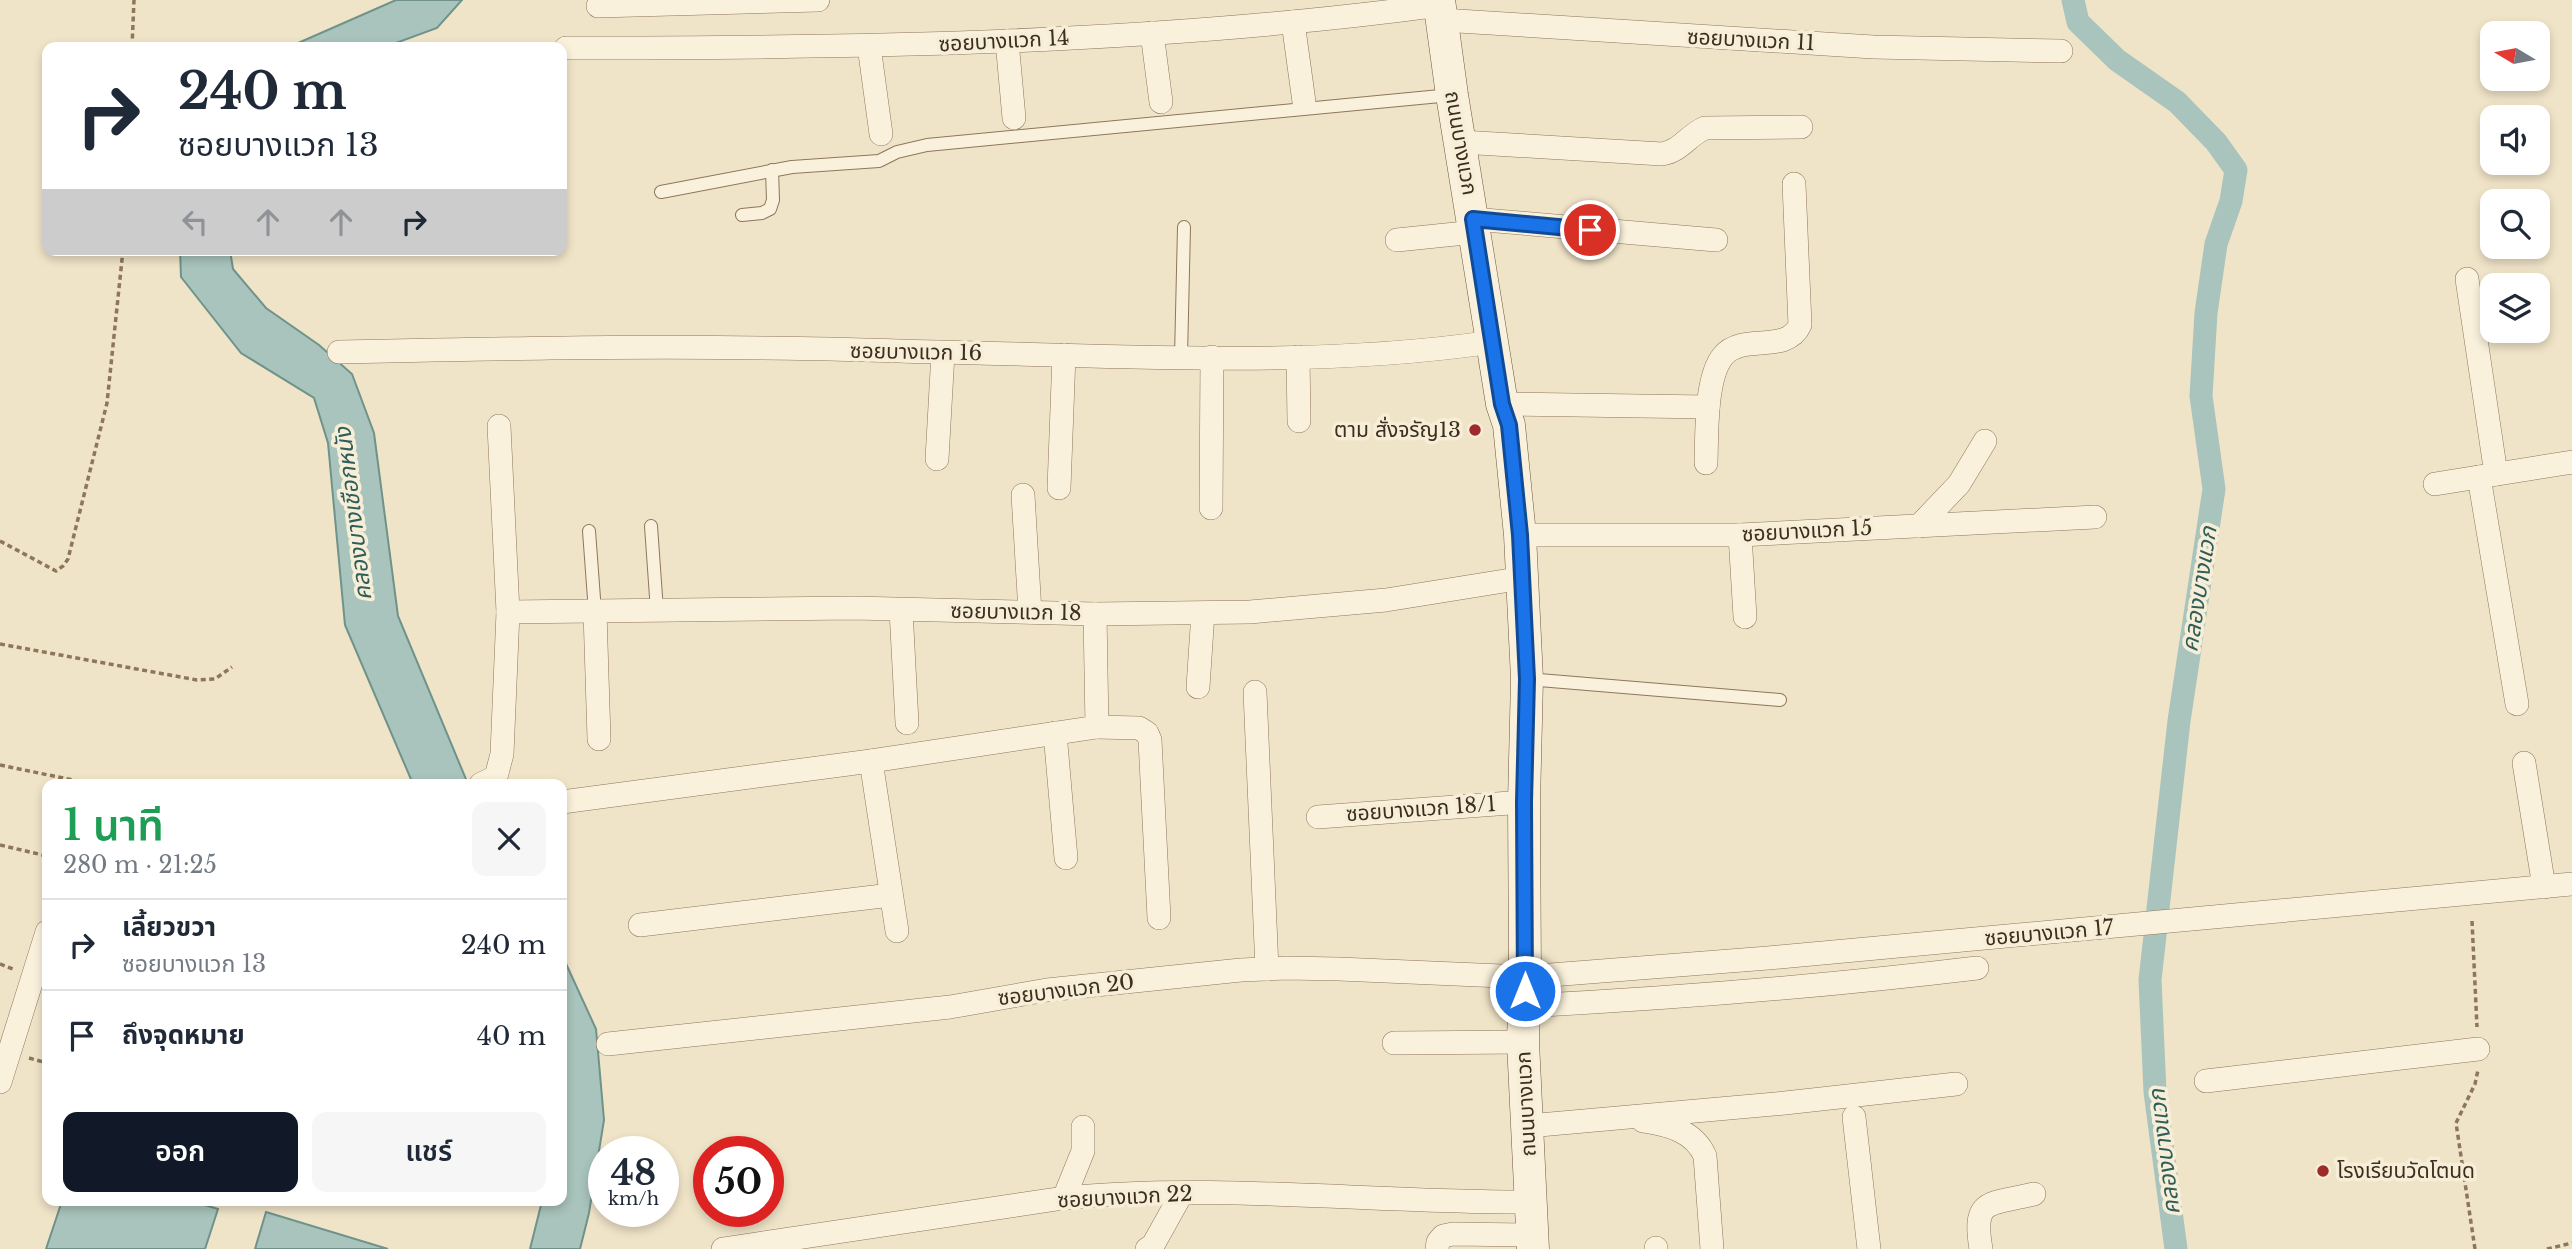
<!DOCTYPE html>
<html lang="th">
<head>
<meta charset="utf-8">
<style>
  body { margin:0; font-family:"Libre Baskerville","Noto Sans Thai",serif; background:#f6f6f7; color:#1f2937; height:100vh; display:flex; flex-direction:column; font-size:26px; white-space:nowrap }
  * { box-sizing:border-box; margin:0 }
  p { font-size:23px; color:#747a83 }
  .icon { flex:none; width:38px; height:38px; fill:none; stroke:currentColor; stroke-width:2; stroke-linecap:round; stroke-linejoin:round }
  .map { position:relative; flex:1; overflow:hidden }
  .sheet { position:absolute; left:42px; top:779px; width:525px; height:427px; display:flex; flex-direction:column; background:#fff; border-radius:14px; box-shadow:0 4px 10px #0003 }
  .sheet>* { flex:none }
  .guide { position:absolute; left:42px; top:42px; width:525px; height:214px; border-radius:14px; box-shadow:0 4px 10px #0003; background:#fff; color:#1f2937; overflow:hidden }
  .needle { width:46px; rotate:280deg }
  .buttons { position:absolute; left:2480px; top:21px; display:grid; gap:14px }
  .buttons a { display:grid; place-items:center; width:70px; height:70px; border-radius:14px; background:#fff; box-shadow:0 4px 10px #0003; font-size:35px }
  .speed { position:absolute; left:588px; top:1136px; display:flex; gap:14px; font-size:35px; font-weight:700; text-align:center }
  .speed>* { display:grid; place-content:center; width:91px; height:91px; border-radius:50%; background:#fff; box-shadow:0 4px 10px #0003; line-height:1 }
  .speed small { font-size:18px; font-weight:400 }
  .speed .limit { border:10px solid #d22; background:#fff; color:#111 }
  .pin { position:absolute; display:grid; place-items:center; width:60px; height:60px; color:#fff; margin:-30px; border:4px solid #fff; border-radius:50%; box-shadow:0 2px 7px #0007 }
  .me { position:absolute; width:77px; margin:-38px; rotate:0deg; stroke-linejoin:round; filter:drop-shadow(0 0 5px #0008) }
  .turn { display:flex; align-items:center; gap:24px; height:147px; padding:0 21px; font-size:32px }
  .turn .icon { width:91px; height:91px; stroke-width:2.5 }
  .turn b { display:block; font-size:49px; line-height:60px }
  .lanes { display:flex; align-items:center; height:66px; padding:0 21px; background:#0003; justify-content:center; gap:35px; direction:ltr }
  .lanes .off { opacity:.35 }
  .round { display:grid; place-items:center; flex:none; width:74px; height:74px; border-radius:14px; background:#f6f6f7 }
  .headline { display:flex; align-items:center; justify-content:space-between; height:119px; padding:0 21px }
  h1 { font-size:42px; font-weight:600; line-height:52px; color:#1e9e55 }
  .action { display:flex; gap:14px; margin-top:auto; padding:14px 21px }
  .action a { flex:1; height:80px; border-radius:14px; background:#111827; color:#fff; font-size:28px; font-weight:600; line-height:80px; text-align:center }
  .action a+a { background:#f6f6f7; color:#1f2937 }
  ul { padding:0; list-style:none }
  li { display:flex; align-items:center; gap:21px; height:91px; padding:0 21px; border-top:2px solid #e0e1e3 }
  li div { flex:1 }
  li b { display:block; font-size:26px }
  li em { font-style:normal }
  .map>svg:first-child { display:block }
</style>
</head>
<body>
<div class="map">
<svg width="2572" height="1249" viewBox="0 0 2572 1249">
  <rect width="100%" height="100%" fill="#f0e4c8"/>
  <!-- water -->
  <g fill="#a9c4bc" stroke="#6f938a" stroke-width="2">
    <polygon points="396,0 462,0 437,28 385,47 289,47"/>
    <polygon points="180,250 230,250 233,269 266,308 319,345 352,374 374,433 398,616 468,784 413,784 345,625 328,443 314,398 241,353 181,277"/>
    <polygon points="562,955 596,1029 604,1120 589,1213 580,1249 530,1249 542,1201 562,1200"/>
    <polygon points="62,1201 191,1201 218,1209 205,1249 46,1249"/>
    <polygon points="266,1212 388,1249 255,1249"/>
  </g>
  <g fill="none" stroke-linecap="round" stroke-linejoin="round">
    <!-- canal -->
    <polyline stroke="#a9c4bc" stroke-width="23" points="2073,0 2078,22 2117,60 2177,102 2216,142 2236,170 2231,201 2216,244 2206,313 2201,396 2214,489 2179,721 2150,980 2155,1092 2176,1249"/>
    <defs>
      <g id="lane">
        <polyline points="661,192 792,167 879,161 897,152 927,145 1451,95"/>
        <polyline points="742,215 762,213 770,209 773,200 772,170"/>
        <polyline points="1181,357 1184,227"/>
        <polyline points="651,526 657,611"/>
        <polyline points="589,531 595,612"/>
        <polyline points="1527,679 1780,700"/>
      </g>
      <g id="street">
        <polyline points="598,6 818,0"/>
        <polyline points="1442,20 1873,47 2061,51"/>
        <polyline points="1293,22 1304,102"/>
        <polyline points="1152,33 1161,102"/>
        <polyline points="1007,41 1014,118"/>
        <polyline points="869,46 881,134"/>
        <path d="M 566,48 C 858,48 1151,44 1440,5"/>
        <path d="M 1461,142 L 1662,154 C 1681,151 1688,135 1705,128 L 1801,127"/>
        <polyline points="1473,219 1716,240"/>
        <polyline points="1397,240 1475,232"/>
        <polyline points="2467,279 2496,474"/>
        <path d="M 339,352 C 480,349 621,346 762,348 C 834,348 905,352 977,353 C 1148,357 1322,367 1492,342"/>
        <polyline points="1298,357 1299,421"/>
        <polyline points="1502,404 1708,407"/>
        <polyline points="937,459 943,353"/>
        <path d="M 1706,463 C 1707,435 1705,378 1723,356 C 1743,332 1786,355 1800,325 L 1794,184"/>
        <polyline points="2479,477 2517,704"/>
        <polyline points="2435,484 2572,462"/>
        <polyline points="1059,488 1064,355"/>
        <polyline points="1023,495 1030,612"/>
        <polyline points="1211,508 1212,357"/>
        <polyline points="1919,526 1959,484 1985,441"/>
        <polyline points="1520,535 1740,535 2095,517"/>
        <polyline points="1740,535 1745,617"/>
        <polyline points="901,610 907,723"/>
        <polyline points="508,612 854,608 1095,614 1250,612 1386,600 1523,578"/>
        <polyline points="595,612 599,739"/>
        <polyline points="1198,687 1203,613"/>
        <polyline points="1255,692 1267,969"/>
        <polyline points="1097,727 1139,728 1147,733 1150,740 1159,918"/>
        <polyline points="1055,733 1066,858"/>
        <polyline points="871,761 897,931"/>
        <polyline points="2524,763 2544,887"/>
        <polyline points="481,784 496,777 502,754 508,612 499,426"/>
        <polyline points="562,802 871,761 1097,727 1095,614"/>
        <polyline points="1318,817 1524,802"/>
        <polyline points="640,925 891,895"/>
        <path d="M 1525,1006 C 1676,998 1827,986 1977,968"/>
        <polyline points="1394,1043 1523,1042"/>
        <polyline points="608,1044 950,1007 1047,990 1241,970 1286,968 1339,969 1525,977 1768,958 2572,884"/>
        <polyline points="2206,1081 2478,1049"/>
        <polyline points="0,1082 47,932"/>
        <polyline points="1854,1117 1869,1249"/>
        <path d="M 1643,1121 C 1669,1125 1694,1131 1705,1156 L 1712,1249"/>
        <polyline points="1528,1126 1785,1103 1956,1084"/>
        <polyline points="1064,1198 1083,1151 1083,1127"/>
        <polyline points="1656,1248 1656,1249"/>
        <path d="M 723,1249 L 1064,1198 C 1218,1183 1376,1203 1531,1202"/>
        <polyline points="1147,1249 1153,1245 1182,1193"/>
        <polyline points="1437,1249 1438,1242 1443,1236 1453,1234 1533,1235"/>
        <path d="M 1981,1249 C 1972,1196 1991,1205 2034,1194"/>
      </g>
      <polyline id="secondary" points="1439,0 1452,95 1492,342 1502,404 1509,425 1520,535 1527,679 1524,802 1525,977 1523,1042 1533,1249"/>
    </defs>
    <!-- lane casing -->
    <use href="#lane" stroke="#8d765c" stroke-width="14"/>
    <!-- street casing -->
    <use href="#street" stroke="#8d765c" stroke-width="24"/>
    <!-- secondary casing -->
    <use href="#secondary" stroke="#6f573f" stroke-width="33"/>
    <!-- path -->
    <g stroke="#8d765c" stroke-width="3.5" stroke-dasharray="5 3.5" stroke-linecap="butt">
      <polyline points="132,47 134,0"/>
      <polyline points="0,541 56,571 63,566 68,559 107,403 123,250"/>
      <polyline points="0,644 197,680 215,679 232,667"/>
      <polyline points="0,765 92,784"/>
      <polyline points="0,845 47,856"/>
      <polyline points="2472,921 2477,1027"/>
      <polyline points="0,964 13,969"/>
      <polyline points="29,1058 47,1063"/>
      <polyline points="2475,1249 2456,1123 2475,1084 2478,1070"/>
      <polyline points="2547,1249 2572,1243"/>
    </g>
    <!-- lane -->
    <use href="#lane" stroke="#faf1dc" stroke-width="12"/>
    <!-- street -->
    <use href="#street" stroke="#faf1dc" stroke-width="23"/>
    <!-- secondary -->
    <use href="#secondary" stroke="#faf1dc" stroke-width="32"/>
  </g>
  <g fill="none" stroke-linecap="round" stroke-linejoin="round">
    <defs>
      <polyline id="route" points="1525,991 1524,802 1527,679 1520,535 1509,425 1502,404 1473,219 1590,230"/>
    </defs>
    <!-- route casing -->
    <use href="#route" stroke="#114b97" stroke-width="18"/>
    <!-- route -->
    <use href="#route" stroke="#1a73e8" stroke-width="12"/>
  </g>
  <!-- markers -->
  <g fill="#9e2a2b" stroke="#f7eed8" stroke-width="2.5">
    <circle cx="1475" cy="430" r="7"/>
    <circle cx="2323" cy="1171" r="7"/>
  </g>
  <g text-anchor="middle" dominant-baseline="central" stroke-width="7" stroke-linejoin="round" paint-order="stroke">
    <!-- street labels -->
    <g font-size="21" fill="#3d2e20" stroke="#f7eed8">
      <text transform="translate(1751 40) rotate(3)">ซอยบางแวก 11</text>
      <text transform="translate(1004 41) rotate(-3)">ซอยบางแวก 14</text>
      <text transform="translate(1461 143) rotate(80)">ถนนบางแวก</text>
      <text transform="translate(916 352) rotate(1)">ซอยบางแวก 16</text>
      <text transform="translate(1807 531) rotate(-3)">ซอยบางแวก 15</text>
      <text transform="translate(1016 612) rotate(1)">ซอยบางแวก 18</text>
      <text transform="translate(1421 809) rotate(-4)">ซอยบางแวก 18/1</text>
      <text transform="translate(2049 933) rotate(-5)">ซอยบางแวก 17</text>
      <text transform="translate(1066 990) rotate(-7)">ซอยบางแวก 20</text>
      <text transform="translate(1526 1104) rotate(-93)">ถนนบางแวก</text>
      <text transform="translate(1125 1197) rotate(-3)">ซอยบางแวก 22</text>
    </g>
    <!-- poi labels -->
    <g font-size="21" fill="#3d2e20" stroke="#f7eed8" text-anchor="end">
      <text x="1461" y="430">ตาม สั่งจรัญ13</text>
      <text x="2337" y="1171" text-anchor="start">โรงเรียนวัดโตนด</text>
    </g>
    <!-- water labels -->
    <g font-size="23" font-style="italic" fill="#2f5d5a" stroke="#f7eed8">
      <text transform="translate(353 514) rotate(-97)">คลองบางเชือกหนัง</text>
      <text transform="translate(2199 589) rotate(-81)">คลองบางแวก</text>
      <text transform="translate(2164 1152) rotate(-97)">คลองบางแวก</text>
    </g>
  </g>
</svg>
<div class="buttons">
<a><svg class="needle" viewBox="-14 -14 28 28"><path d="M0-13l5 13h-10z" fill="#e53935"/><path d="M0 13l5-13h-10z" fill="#747a83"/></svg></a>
<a><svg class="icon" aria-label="sound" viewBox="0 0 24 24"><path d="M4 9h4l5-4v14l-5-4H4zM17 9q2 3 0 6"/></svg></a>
<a><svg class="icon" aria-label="search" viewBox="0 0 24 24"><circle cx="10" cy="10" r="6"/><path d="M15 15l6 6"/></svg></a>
<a><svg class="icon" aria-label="layers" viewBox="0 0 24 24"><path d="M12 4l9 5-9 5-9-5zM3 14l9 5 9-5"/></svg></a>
</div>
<div class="speed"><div>48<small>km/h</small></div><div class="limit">50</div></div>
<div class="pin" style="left:1590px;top:230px;background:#d93025"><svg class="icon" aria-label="arrive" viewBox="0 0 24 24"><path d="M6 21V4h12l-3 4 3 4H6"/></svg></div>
<svg class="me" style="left:1525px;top:991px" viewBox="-20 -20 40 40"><circle r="17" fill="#1a73e8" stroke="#fff" stroke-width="3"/><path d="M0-11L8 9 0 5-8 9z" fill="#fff"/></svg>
<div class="guide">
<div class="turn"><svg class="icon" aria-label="right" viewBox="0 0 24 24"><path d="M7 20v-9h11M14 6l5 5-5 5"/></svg><div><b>240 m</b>ซอยบางแวก 13</div></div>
<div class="lanes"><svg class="icon off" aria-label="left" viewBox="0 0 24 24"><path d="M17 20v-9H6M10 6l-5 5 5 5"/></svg><svg class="icon off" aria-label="ahead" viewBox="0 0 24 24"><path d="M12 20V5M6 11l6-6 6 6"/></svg><svg class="icon off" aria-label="ahead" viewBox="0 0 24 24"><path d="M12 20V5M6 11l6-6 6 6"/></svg><svg class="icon" aria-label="right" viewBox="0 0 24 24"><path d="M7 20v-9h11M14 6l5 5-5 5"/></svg></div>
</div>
<section class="sheet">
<div class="headline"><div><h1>1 นาที</h1><p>280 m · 21:25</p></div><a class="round"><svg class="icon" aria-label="close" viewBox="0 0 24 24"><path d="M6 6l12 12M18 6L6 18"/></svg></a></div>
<ul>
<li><svg class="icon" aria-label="right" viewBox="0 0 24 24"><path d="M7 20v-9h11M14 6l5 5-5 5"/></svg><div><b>เลี้ยวขวา</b><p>ซอยบางแวก 13</p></div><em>240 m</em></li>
<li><svg class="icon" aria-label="arrive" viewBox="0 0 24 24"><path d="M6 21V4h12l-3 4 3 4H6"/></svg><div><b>ถึงจุดหมาย</b></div><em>40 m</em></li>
</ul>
<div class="action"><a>ออก</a><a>แชร์</a></div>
</section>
</div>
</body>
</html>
